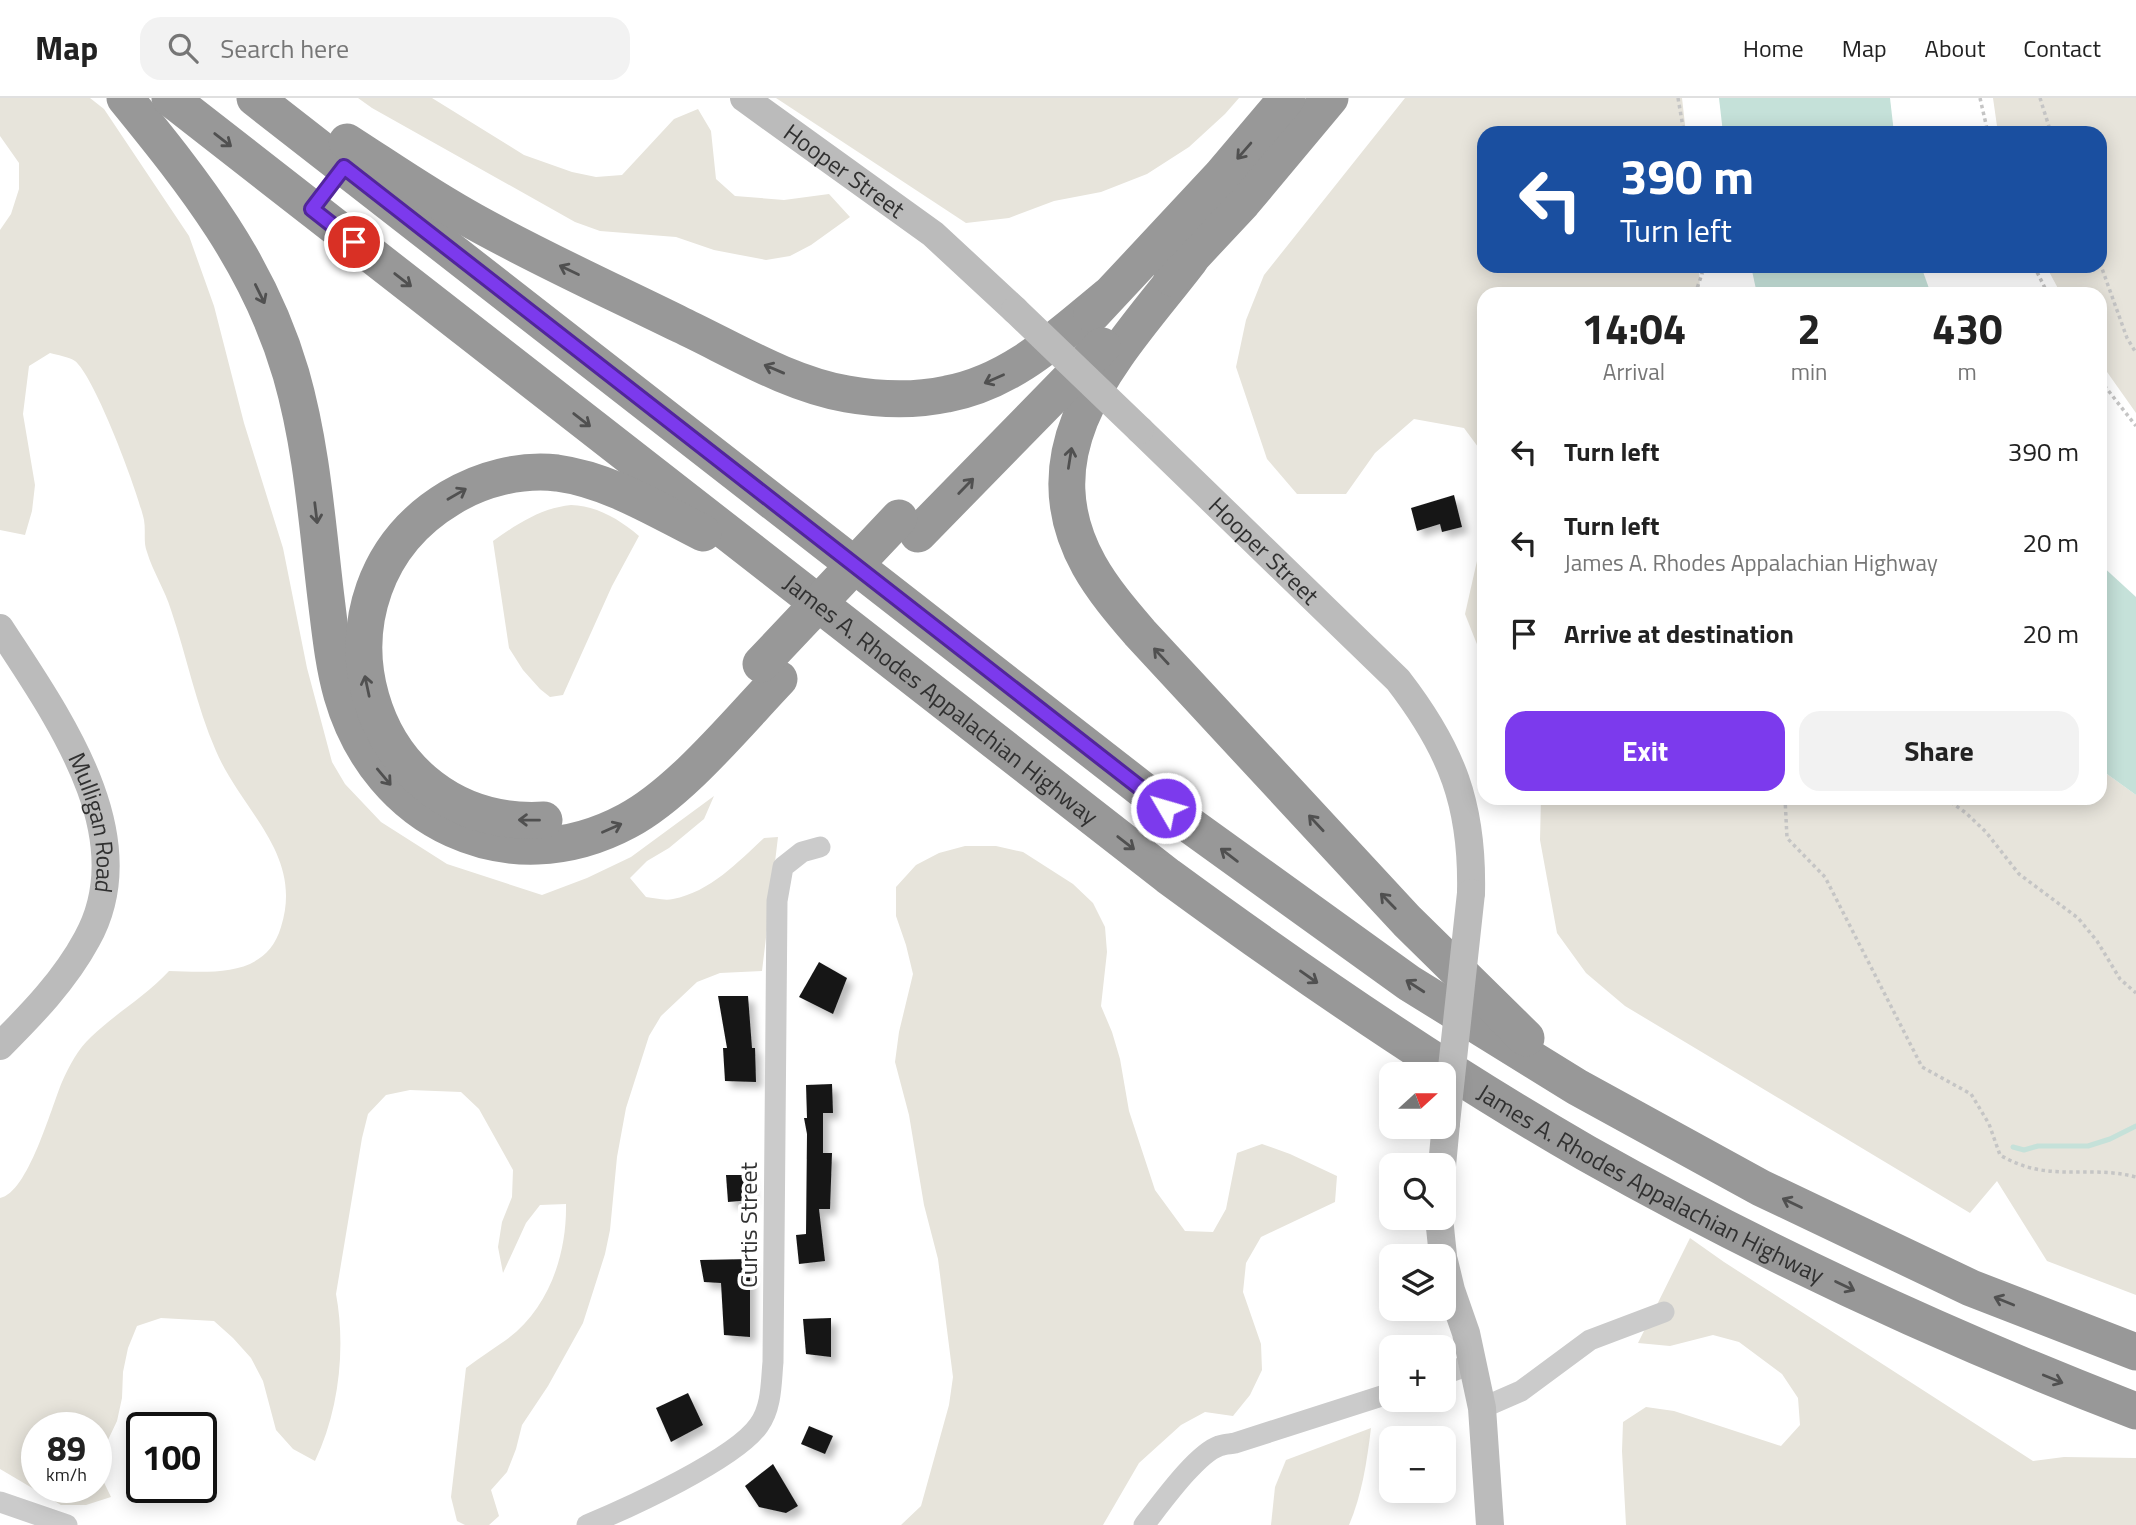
<!DOCTYPE html>
<html lang="en">
<head>
<meta charset="utf-8">
<style>
  body { margin:0; font-family:"Titillium Web",sans-serif; background:#f2f2f2; color:#222; height:100vh; display:flex; flex-direction:column; font-size:26px; white-space:nowrap }
  * { box-sizing:border-box; margin:0 }
  p { font-size:23px; color:#767676 }
  .icon { flex:none; width:38px; height:38px; fill:none; stroke:currentColor; stroke-width:2; stroke-linecap:round; stroke-linejoin:round }
  .map { position:relative; flex:1; overflow:hidden }
  .side { position:absolute; left:1477px; top:189px; width:630px; height:518px; display:flex; flex-direction:column; background:#fff; border-radius:21px; box-shadow:0 4px 18px #0003 }
  .side>* { flex:none }
  .hud { position:absolute; left:1477px; top:28px; width:630px; height:147px; border-radius:21px; box-shadow:0 4px 18px #0003; background:#1a4fa0; color:#fff; overflow:hidden }
  .needle { width:46px; rotate:69deg }
  .controls { position:absolute; left:1379px; top:964px; display:grid; gap:14px }
  .controls a { display:grid; place-items:center; width:77px; height:77px; border-radius:14px; background:#fff; box-shadow:0 4px 18px #0003; font-size:35px }
  .speed { position:absolute; left:21px; top:1314px; display:flex; gap:14px; font-size:35px; font-weight:700; text-align:center }
  .speed>* { display:grid; place-content:center; width:91px; height:91px; border-radius:50%; background:#fff; box-shadow:0 4px 18px #0003; line-height:1 }
  .speed small { font-size:18px; font-weight:400 }
  .speed .limit { border:4px solid #111; border-radius:10px; background:#fff; color:#111 }
  .pin { position:absolute; display:grid; place-items:center; width:60px; height:60px; color:#fff; margin:-30px; border:4px solid #fff; border-radius:50%; box-shadow:0 2px 7px #0007 }
  .me { position:absolute; width:77px; margin:-38px; rotate:308deg; stroke-linejoin:round; filter:drop-shadow(0 0 5px #0008) }
  .turn { display:flex; align-items:center; gap:24px; height:147px; padding:0 28px; font-size:32px }
  .turn .icon { width:91px; height:91px; stroke-width:2.5 }
  .turn b { display:block; font-size:49px; line-height:60px }
  .eta { display:flex; justify-content:space-evenly; align-items:center; height:119px; text-align:center }
  .eta b { font-size:42px; font-weight:700; line-height:49px }
  .button { display:flex; gap:14px; margin-top:auto; padding:14px 28px }
  .button a { flex:1; height:80px; border-radius:21px; background:#7c3aed; color:#fff; font-size:28px; font-weight:700; line-height:80px; text-align:center }
  .button a+a { background:#f2f2f2; color:#222 }
  ul { padding:0; list-style:none }
  li { display:flex; align-items:center; gap:21px; height:91px; padding:0 28px }
  li div { flex:1 }
  li b { display:block; font-size:26px }
  li em { font-style:normal }
  header { display:flex; align-items:center; gap:42px; box-sizing:border-box; height:98px; padding:0 35px; background:#fff; border-bottom:2px solid #e0e0e0 }
  header strong { font-size:33px }
  nav { display:flex; gap:38px; margin-inline-start:auto; font-size:24px }
  .search { width:490px; height:63px; background:#f2f2f2; display:flex; align-items:center; gap:18px; box-sizing:border-box; padding:0 24px; border-radius:21px; color:#767676; font-size:26px }
  .map>svg:first-child { display:block }
</style>
</head>
<body>
<header>
<strong>Map</strong>
<div class="search"><svg class="icon" aria-label="search" viewBox="0 0 24 24"><circle cx="10" cy="10" r="6"/><path d="M15 15l6 6"/></svg>Search here</div>
<nav><a>Home</a><a>Map</a><a>About</a><a>Contact</a></nav>
</header>
<div class="map">
<svg width="2136" height="1427" viewBox="0 0 2136 1427">
  <defs>
    <filter id="shadow"><feDropShadow dx="6" dy="6" stdDeviation="3.5" flood-color="#0004"/></filter>
  </defs>
  <rect width="100%" height="100%" fill="#fff"/>
  <!-- green -->
  <g fill="#e7e4db">
    <path d="M 0,0 L 90,0 L 104,11 L 189,138 L 214,208 L 244,325 L 283,450 L 307,570 L 332,664 L 345,686 L 381,724 L 447,766 L 542,797 L 587,780 L 631,759 L 714,698 L 704,721 L 669,750 L 647,763 L 630,780 L 646,799 C 654,800 665,803 673,801 C 710,794 738,764 764,740 L 778,739 L 762,873 L 720,875 L 697,884 L 661,918 L 649,938 L 626,1010 L 617,1059 L 610,1132 L 605,1156 L 583,1225 L 548,1288 L 522,1327 L 516,1351 L 507,1374 L 491,1392 L 499,1418 L 489,1427 L 465,1427 L 457,1423 L 451,1399 L 466,1270 C 479,1260 493,1251 506,1242 C 549,1211 567,1156 566,1106 L 540,1107 L 526,1125 L 503,1175 L 498,1149 L 502,1124 L 512,1099 L 513,1072 L 479,1011 L 461,994 L 410,992 L 386,997 L 368,1016 L 362,1040 L 336,1196 C 346,1250 339,1313 315,1363 L 293,1351 L 276,1332 L 263,1283 L 251,1260 L 233,1240 L 214,1223 L 161,1220 L 137,1228 L 128,1250 L 123,1274 L 122,1300 L 117,1323 L 96,1367 L 96,1330 L 37,1330 L 37,1390 L 96,1390 L 96,1368 L 111,1399 L 86,1407 L 61,1407 L 0,1371 L 0,1100 C 28,1095 51,1010 62,984 C 69,968 78,951 91,939 C 116,915 146,898 169,873 C 212,874 266,880 281,829 C 304,756 242,714 216,653 C 196,607 187,559 171,512 C 165,492 153,474 147,454 C 143,444 146,433 144,422 C 138,394 95,279 75,263 C 69,259 57,257 50,255 L 29,268 L 23,316 L 35,387 L 32,413 L 25,437 L 0,432 L 0,132 L 11,116 L 19,91 L 19,65 L 0,38 Z"/>
    <polygon points="358,0 432,0 524,57 572,74 596,79 622,77 674,21 698,11 711,33 716,81 735,98 784,102 829,96 850,119 811,147 790,158 766,162 714,152 676,139 600,133 575,124 372,10"/>
    <polygon points="776,0 1239,0 1225,16 1189,49 1147,76 1101,94 1054,103 1009,120 966,125"/>
    <polygon points="1405,0 1682,0 1686,35 1484,35 1484,168 1699,168 1700,196 1484,196 1484,357 1464,330 1414,321 1375,355 1346,396 1297,396 1267,361 1236,269 1246,222 1264,177"/>
    <polygon points="1993,0 2136,0 2136,315 2100,264 2100,196 2061,196 2046,168 2100,168 2100,35 1998,35"/>
    <path d="M 571,407 C 597,408 619,421 639,438 L 612,488 L 563,597 L 550,599 L 540,591 L 523,572 L 509,550 L 493,443 C 517,426 541,410 571,407 Z"/>
    <polygon points="1484,432 1484,564 1465,516"/>
    <polygon points="2100,671 2136,697 2136,1197 2047,1163 1997,1083 1970,1115 1625,908 1586,875 1557,835 1540,742 1541,700 2100,700"/>
    <polygon points="965,748 996,748 1023,754 1073,786 1093,805 1105,829 1107,854 1101,908 1112,934 1120,961 1129,1013 1155,1092 1185,1133 1213,1134 1226,1111 1237,1055 1262,1046 1290,1056 1337,1078 1335,1104 1261,1139 1246,1165 1243,1194 1261,1246 1262,1272 1250,1297 1233,1318 1205,1314 1181,1327 1139,1365 1103,1427 901,1427 921,1408 949,1307 953,1279 938,1161 924,1107 909,1017 895,964 899,934 913,876 906,847 896,818 896,789 916,767 939,755"/>
    <polygon points="1690,1140 1724,1164 2033,1363 2064,1359 2136,1360 2136,1427 1626,1427 1622,1353 1623,1324 1646,1309 1674,1313 1781,1348 1800,1327 1798,1300 1782,1276 1739,1244 1713,1237 1670,1248 1638,1245"/>
    <path d="M 1371,1330 C 1367,1363 1362,1397 1349,1427 L 1271,1427 L 1275,1389 L 1286,1362 Z"/>
  </g>
  <!-- water -->
  <g fill="#c5e1d9">
    <polygon points="1719,0 1890,0 1894,35 1723,35"/>
    <polygon points="1751,168 1921,168 1931,196 1757,196"/>
    <polygon points="2100,466 2136,499 2136,697 2100,671"/>
  </g>
  <g fill="none" stroke-linecap="round" stroke-linejoin="round">
    <!-- stream -->
    <polyline stroke="#c5e1d9" stroke-width="5" points="2013,1049 2024,1052 2038,1048 2088,1048 2110,1041 2136,1028"/>
  </g>
  <!-- building -->
  <g fill="#181818" filter="url(#shadow)">
    <polygon points="1454,397 1462,429 1442,434 1440,426 1417,433 1411,410"/>
    <polygon points="819,864 847,880 833,916 799,899"/>
    <polygon points="718,898 748,898 752,950 755,950 756,984 725,983 723,950 727,950"/>
    <polygon points="832,986 833,1015 823,1015 823,1055 832,1055 830,1111 819,1111 825,1163 799,1166 796,1137 806,1136 807,1036 804,1020 807,1020 806,987"/>
    <polygon points="726,1077 749,1077 751,1102 728,1104"/>
    <polygon points="750,1161 750,1239 724,1237 721,1185 704,1184 700,1162"/>
    <polygon points="831,1220 831,1259 806,1256 803,1221"/>
    <polygon points="688,1295 703,1327 671,1344 656,1310"/>
    <polygon points="809,1328 833,1338 825,1356 801,1346"/>
    <polygon points="773,1366 798,1408 786,1415 759,1409 745,1388"/>
  </g>
  <g fill="none" stroke-linecap="round" stroke-linejoin="round">
    <!-- path -->
    <g stroke="#c5c5c5" stroke-width="3.5" stroke-dasharray="3.5 3.5" stroke-linecap="butt">
      <polyline points="1678,0 1684,35"/>
      <polyline points="1980,0 1988,35"/>
      <polyline points="2040,0 2051,35"/>
      <polyline points="2100,165 2127,240 2136,255"/>
      <polyline points="2034,168 2048,196"/>
      <polyline points="1695,196 1702,176 1701,168"/>
      <polyline points="2100,282 2136,328"/>
      <path d="M 1785,700 L 1787,740 L 1825,779 L 1922,969 L 1971,996 L 1989,1026 L 2000,1057 C 2049,1086 2085,1066 2136,1079"/>
      <polyline points="1945,700 1966,715 1986,734 2019,776 2078,820 2097,843 2120,881 2136,895"/>
    </g>
    <!-- lane -->
    <polyline stroke="#cbcbcb" stroke-width="10" points="315,106 340,74"/>
    <!-- street -->
    <g stroke="#cbcbcb" stroke-width="21">
      <polyline points="1444,1276 1472,1266"/>
      <polyline points="1482,1310 1521,1293 1590,1242 1664,1214"/>
      <polyline points="0,1404 67,1427"/>
      <path d="M 587,1427 C 628,1410 736,1361 759,1327 C 772,1309 771,1284 773,1264 L 777,803 L 783,769 L 802,754 L 820,749"/>
      <path d="M 1144,1427 C 1160,1407 1196,1356 1219,1348 C 1224,1346 1230,1346 1235,1345 L 1391,1295"/>
    </g>
    <!-- secondary -->
    <g stroke="#bbb" stroke-width="28">
      <path id="s1" d="M 744,0 L 933,136 L 1015,212"/>
      <path id="s2" d="M 1140,332 L 1398,582 C 1452,652 1473,707 1471,795"/>
      <path id="s3" d="M 0,530 C 55,615 145,737 87,841 C 65,882 32,916 0,948"/>
      <polyline points="1442,1068 1446,1025"/>
      <polyline points="1439,1120 1443,1158"/>
      <polyline points="1444,1163 1451,1192 1466,1235 1482,1310 1490,1427"/>
    </g>
    <!-- highway -->
    <g stroke="#989898" stroke-width="37">
      <path d="M 125,0 C 195,86 259,166 291,276 C 312,349 317,425 326,500 C 330,532 333,565 342,597 C 378,723 508,787 627,723 C 680,695 737,625 779,581"/>
      <path id="s4" d="M 170,0 L 1168,778 C 1303,877 1441,972 1586,1055 C 1763,1155 1947,1240 2136,1313"/>
      <polyline points="255,0 1166,710 1409,885 1577,989 1761,1090 1971,1190 2136,1254"/>
      <path d="M 347,44 C 389,71 429,99 473,123 C 541,161 612,193 681,227 C 734,252 789,286 847,296 C 881,302 914,303 947,296 C 1012,284 1059,238 1108,198"/>
      <path d="M 1190,162 C 1121,252 1022,346 1089,467 C 1103,492 1122,514 1140,535 L 1407,823 L 1526,940"/>
      <polyline points="1172,180 1243,104 1330,0"/>
      <polyline points="1092,216 1221,78 1287,0"/>
      <polyline points="918,436 1102,248"/>
      <path d="M 544,722 C 362,733 296,492 450,400 C 481,381 520,371 557,375 C 609,382 657,412 703,435"/>
    </g>
    <!-- secondary-bridge -->
    <g stroke="#bbb" stroke-width="28">
      <polyline points="1015,212 1140,332"/>
      <polyline points="1446,1025 1471,795"/>
    </g>
    <!-- highway-bridge -->
    <polyline stroke="#989898" stroke-width="37" points="761,566 899,420"/>
  </g>
  <!-- one-way arrows -->
  <defs><path id="oneway-shaft" d="M-6 0H5M1.5-3L5.5 0L1.5 3" fill="none" stroke-width="1.6" stroke-linecap="round" stroke-linejoin="round" transform="scale(1.75)"/></defs>
  <g stroke="#505050">
    <use href="#oneway-shaft" transform="translate(223 42) rotate(38)"/>
    <use href="#oneway-shaft" transform="translate(1244 53) rotate(131)"/>
    <use href="#oneway-shaft" transform="translate(569 172) rotate(-154)"/>
    <use href="#oneway-shaft" transform="translate(403 182) rotate(38)"/>
    <use href="#oneway-shaft" transform="translate(260 196) rotate(64)"/>
    <use href="#oneway-shaft" transform="translate(774 271) rotate(-157)"/>
    <use href="#oneway-shaft" transform="translate(994 281) rotate(156)"/>
    <use href="#oneway-shaft" transform="translate(582 322) rotate(38)"/>
    <use href="#oneway-shaft" transform="translate(1070 360) rotate(-81)"/>
    <use href="#oneway-shaft" transform="translate(966 388) rotate(-46)"/>
    <use href="#oneway-shaft" transform="translate(457 396) rotate(-30)"/>
    <use href="#oneway-shaft" transform="translate(316 415) rotate(83)"/>
    <use href="#oneway-shaft" transform="translate(1161 558) rotate(-133)"/>
    <use href="#oneway-shaft" transform="translate(367 588) rotate(-102)"/>
    <use href="#oneway-shaft" transform="translate(384 679) rotate(50)"/>
    <use href="#oneway-shaft" transform="translate(529 722) rotate(-179)"/>
    <use href="#oneway-shaft" transform="translate(1316 725) rotate(-133)"/>
    <use href="#oneway-shaft" transform="translate(612 730) rotate(-24)"/>
    <use href="#oneway-shaft" transform="translate(1126 745) rotate(38)"/>
    <use href="#oneway-shaft" transform="translate(1229 757) rotate(-143)"/>
    <use href="#oneway-shaft" transform="translate(1388 803) rotate(-134)"/>
    <use href="#oneway-shaft" transform="translate(1309 879) rotate(35)"/>
    <use href="#oneway-shaft" transform="translate(1415 888) rotate(-147)"/>
    <use href="#oneway-shaft" transform="translate(1792 1105) rotate(-154)"/>
    <use href="#oneway-shaft" transform="translate(1845 1188) rotate(26)"/>
    <use href="#oneway-shaft" transform="translate(2004 1203) rotate(-158)"/>
    <use href="#oneway-shaft" transform="translate(2053 1281) rotate(22)"/>
  </g>
  <g fill="none" stroke-linecap="round" stroke-linejoin="round">
    <defs>
      <polyline id="route" points="354,144 312,111 344,69 1166,710"/>
    </defs>
    <!-- route casing -->
    <use href="#route" stroke="#51269a" stroke-width="18"/>
    <!-- route -->
    <use href="#route" stroke="#7c3aed" stroke-width="12"/>
  </g>
  <g text-anchor="middle" dominant-baseline="central" stroke-width="7" stroke-linejoin="round" paint-order="stroke">
    <!-- street labels -->
    <g font-size="24" fill="#313131" stroke="#fff">
      <text stroke="none"><textPath href="#s1" startOffset="124">Hooper Street</textPath></text>
      <text stroke="none"><textPath href="#s2" startOffset="173">Hooper Street</textPath></text>
      <text stroke="none"><textPath href="#s4" startOffset="978">James A. Rhodes Appalachian Highway</textPath></text>
      <text stroke="none"><textPath href="#s3" startOffset="219">Mulligan Road</textPath></text>
      <text stroke="none"><textPath href="#s4" startOffset="1839">James A. Rhodes Appalachian Highway</textPath></text>
      <text transform="translate(748 1127) rotate(-90)">Curtis Street</text>
    </g>
  </g>
</svg>
<div class="controls">
<a><svg class="needle" viewBox="-14 -14 28 28"><path d="M0-13l5 13h-10z" fill="#e53935"/><path d="M0 13l5-13h-10z" fill="#767676"/></svg></a>
<a><svg class="icon" aria-label="search" viewBox="0 0 24 24"><circle cx="10" cy="10" r="6"/><path d="M15 15l6 6"/></svg></a>
<a><svg class="icon" aria-label="layers" viewBox="0 0 24 24"><path d="M12 4l9 5-9 5-9-5zM3 14l9 5 9-5"/></svg></a>
<a>+</a>
<a>−</a>
</div>
<div class="speed"><div>89<small>km/h</small></div><div class="limit">100</div></div>
<div class="pin" style="left:354px;top:144px;background:#d93025"><svg class="icon" aria-label="arrive" viewBox="0 0 24 24"><path d="M6 21V4h12l-3 4 3 4H6"/></svg></div>
<svg class="me" style="left:1166px;top:710px" viewBox="-20 -20 40 40"><circle r="17" fill="#7c3aed" stroke="#fff" stroke-width="3"/><path d="M0-11L8 9 0 5-8 9z" fill="#fff"/></svg>
<div class="hud">
<div class="turn"><svg class="icon" aria-label="left" viewBox="0 0 24 24"><path d="M17 20v-9H6M10 6l-5 5 5 5"/></svg><div><b>390 m</b>Turn left</div></div>
</div>
<section class="side">
<div class="eta">
<div><b>14:04</b><p>Arrival</p></div>
<div><b>2</b><p>min</p></div>
<div><b>430</b><p>m</p></div>
</div>
<ul>
<li><svg class="icon" aria-label="left" viewBox="0 0 24 24"><path d="M17 20v-9H6M10 6l-5 5 5 5"/></svg><div><b>Turn left</b></div><em>390 m</em></li>
<li><svg class="icon" aria-label="left" viewBox="0 0 24 24"><path d="M17 20v-9H6M10 6l-5 5 5 5"/></svg><div><b>Turn left</b><p>James A. Rhodes Appalachian Highway</p></div><em>20 m</em></li>
<li><svg class="icon" aria-label="arrive" viewBox="0 0 24 24"><path d="M6 21V4h12l-3 4 3 4H6"/></svg><div><b>Arrive at destination</b></div><em>20 m</em></li>
</ul>
<div class="button"><a>Exit</a><a>Share</a></div>
</section>
</div>
</body>
</html>
